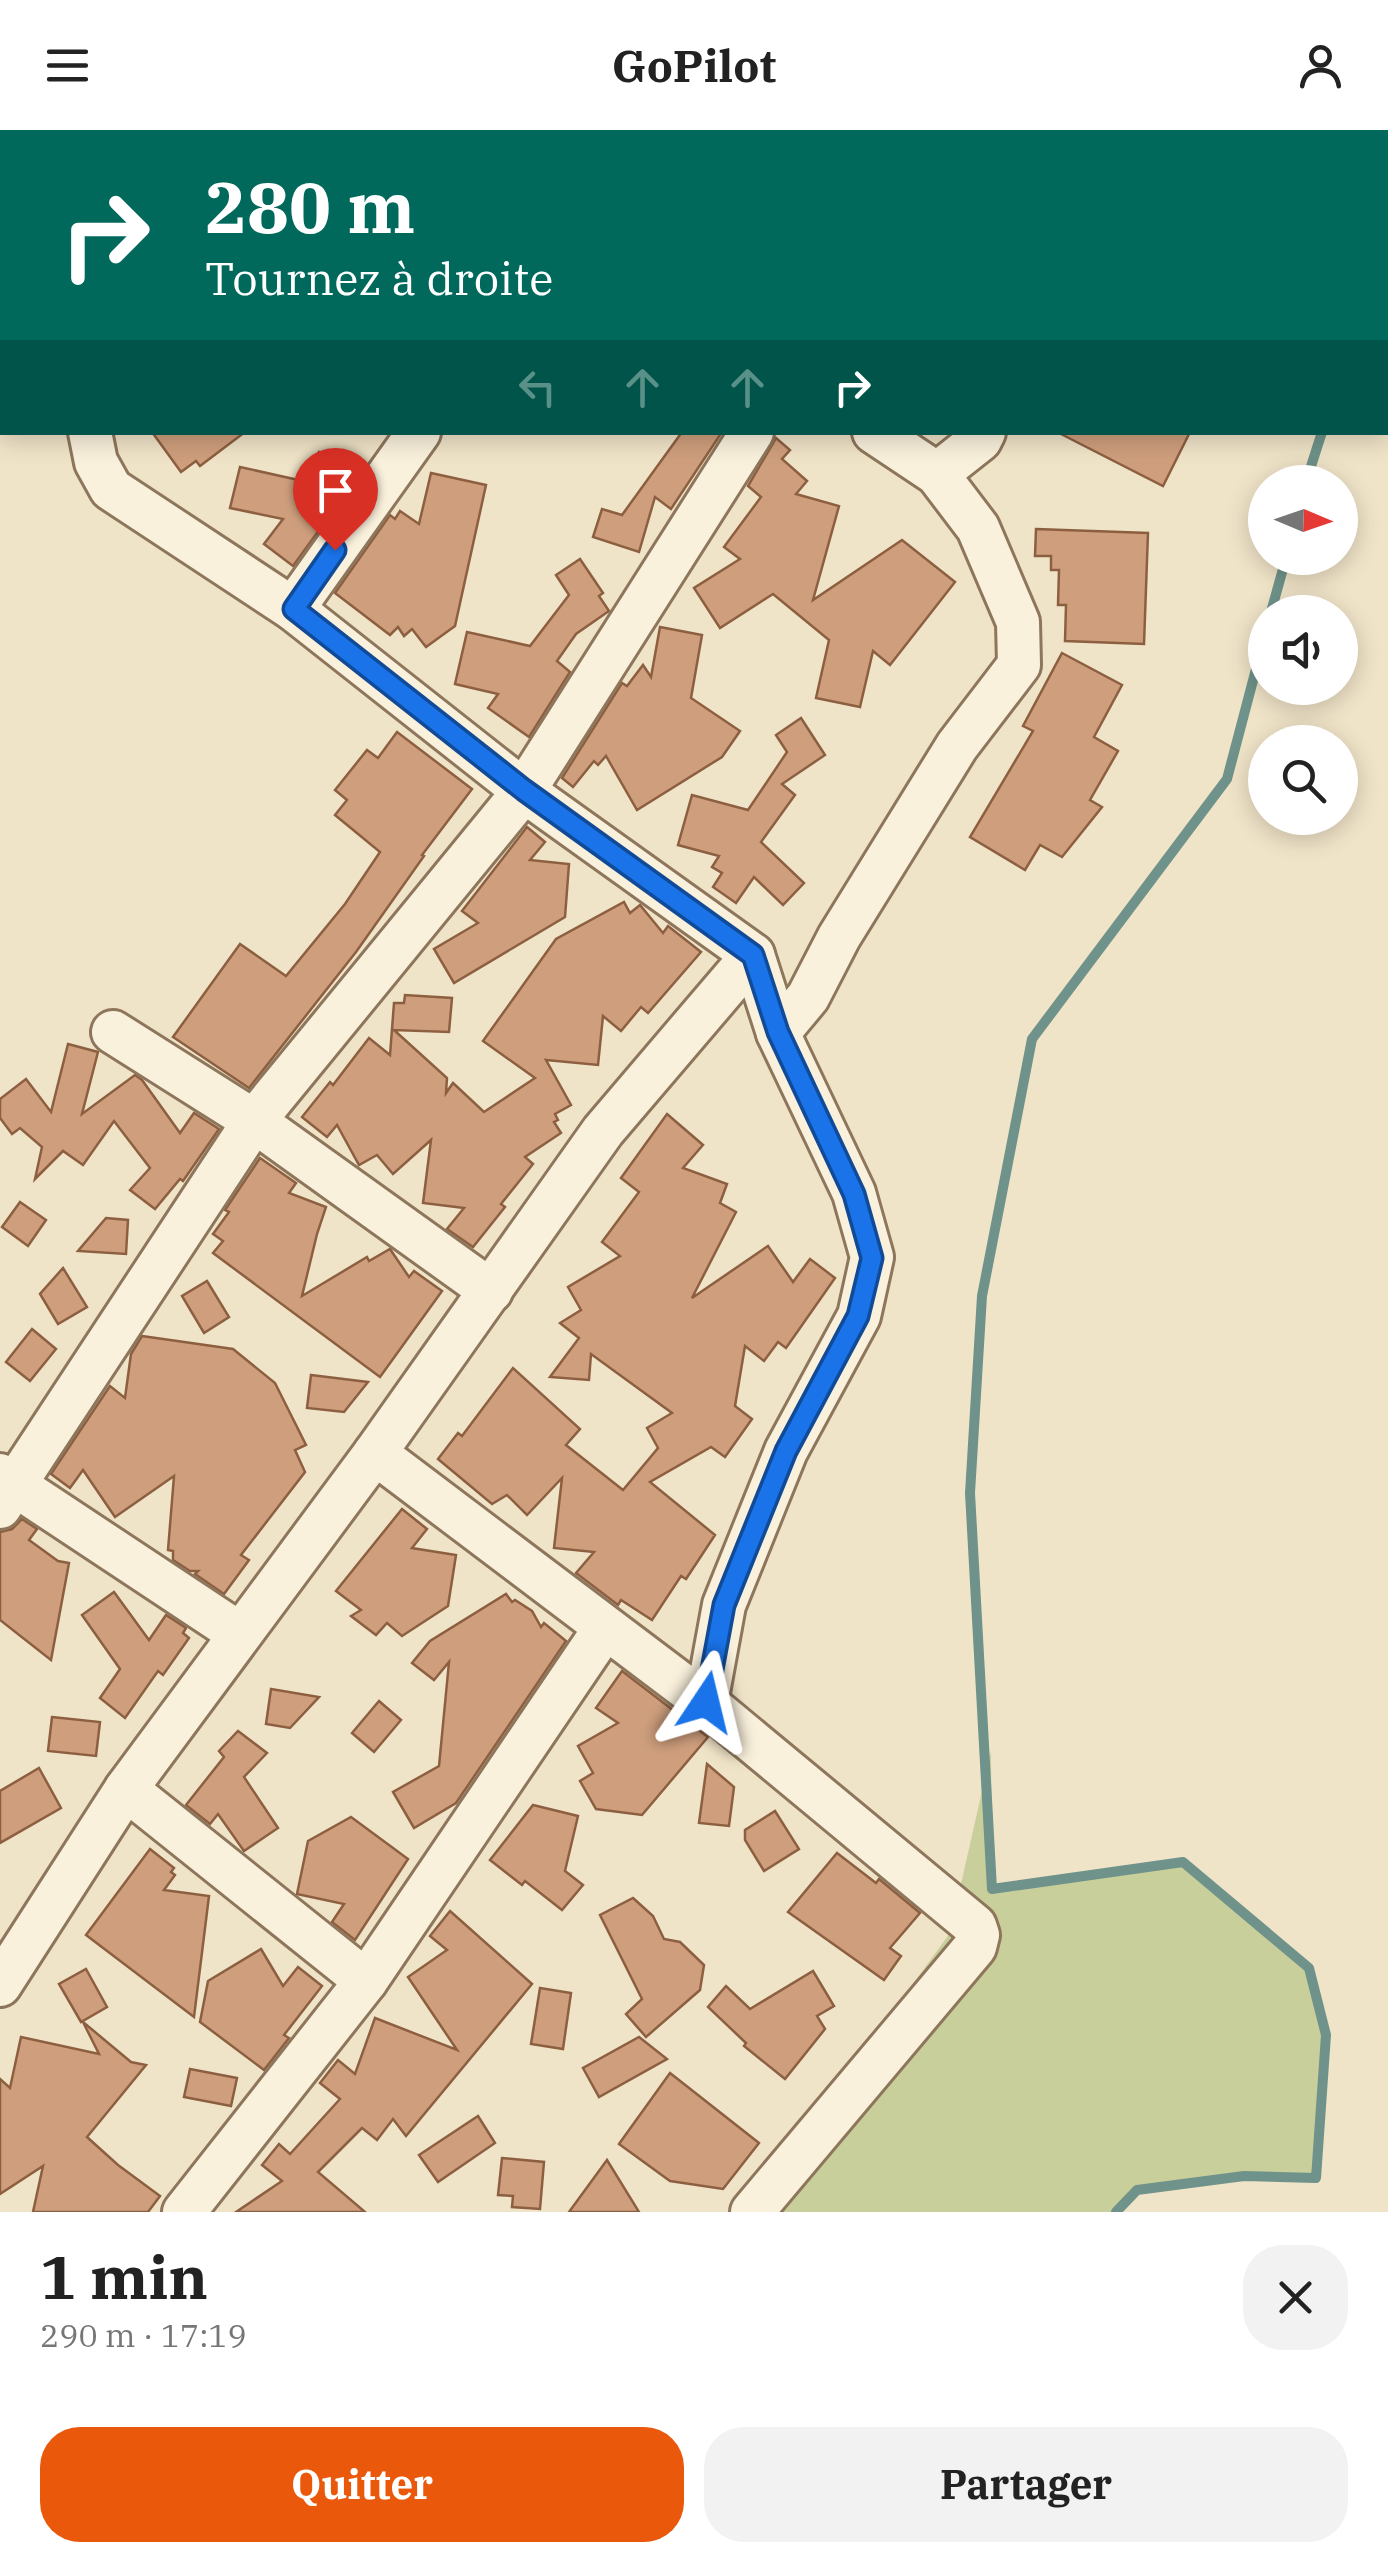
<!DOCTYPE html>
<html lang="fr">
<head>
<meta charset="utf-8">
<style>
  body { margin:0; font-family:"IBM Plex Serif",serif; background:#f2f2f2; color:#222; height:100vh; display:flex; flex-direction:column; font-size:38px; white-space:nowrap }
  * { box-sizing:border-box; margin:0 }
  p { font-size:32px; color:#767676 }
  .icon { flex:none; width:55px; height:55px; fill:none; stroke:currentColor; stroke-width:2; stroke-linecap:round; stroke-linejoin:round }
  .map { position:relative; height:2082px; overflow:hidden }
  .side { display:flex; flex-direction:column; background:#fff; flex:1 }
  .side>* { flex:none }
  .top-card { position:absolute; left:0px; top:0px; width:1390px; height:305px; box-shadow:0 5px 25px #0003; background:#00695c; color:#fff; overflow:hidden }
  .needle { width:65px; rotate:92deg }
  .buttons { position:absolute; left:1248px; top:335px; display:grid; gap:20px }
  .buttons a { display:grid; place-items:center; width:110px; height:110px; border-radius:50%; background:#fff; box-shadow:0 5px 25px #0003; font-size:50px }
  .pin { position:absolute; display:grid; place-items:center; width:85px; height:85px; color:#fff; margin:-102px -42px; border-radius:50% 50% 50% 0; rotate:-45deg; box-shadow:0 0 10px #0007 }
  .pin .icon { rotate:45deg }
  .me { position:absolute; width:110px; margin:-55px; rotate:10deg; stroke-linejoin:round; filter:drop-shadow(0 0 8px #0008) }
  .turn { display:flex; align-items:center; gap:35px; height:210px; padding:0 40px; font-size:45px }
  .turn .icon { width:130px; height:130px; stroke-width:2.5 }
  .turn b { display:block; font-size:70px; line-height:85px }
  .lanes { display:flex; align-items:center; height:95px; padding:0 40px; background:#0003; justify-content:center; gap:50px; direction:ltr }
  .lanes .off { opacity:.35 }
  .round { display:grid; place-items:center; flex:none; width:105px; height:105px; border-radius:40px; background:#f2f2f2 }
  .overview { display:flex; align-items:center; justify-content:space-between; height:170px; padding:0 40px }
  h1 { font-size:60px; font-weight:800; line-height:75px }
  .primary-button { display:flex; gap:20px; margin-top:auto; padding:20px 40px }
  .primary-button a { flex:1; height:115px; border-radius:40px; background:#ea580c; color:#fff; font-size:40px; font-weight:800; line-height:115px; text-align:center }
  .primary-button a+a { background:#f2f2f2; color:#222 }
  header { display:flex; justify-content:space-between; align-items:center; height:130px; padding:0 40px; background:#fff; font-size:45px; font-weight:800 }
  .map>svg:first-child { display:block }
</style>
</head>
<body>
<header><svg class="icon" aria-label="menu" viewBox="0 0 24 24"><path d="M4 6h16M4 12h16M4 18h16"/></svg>GoPilot<svg class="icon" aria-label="person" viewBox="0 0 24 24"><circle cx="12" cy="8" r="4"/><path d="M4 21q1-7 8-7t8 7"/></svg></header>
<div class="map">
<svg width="1388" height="2082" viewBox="0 0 1388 2082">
  <rect width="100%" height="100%" fill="#f0e4c8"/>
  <!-- green -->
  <polygon fill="#c9cf9b" points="991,1621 992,1759 1183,1732 1309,1838 1326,1905 1316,2048 1244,2046 1138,2060 1116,2082 747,2082 950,1803"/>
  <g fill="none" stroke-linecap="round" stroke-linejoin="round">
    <!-- stream -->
    <g stroke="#6f938a" stroke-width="10">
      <polyline points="1306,352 1322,302"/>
      <polyline points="1271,482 1286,428"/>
      <polyline points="1116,2082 1137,2060 1244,2046 1316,2048 1326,1905 1309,1838 1183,1732 992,1759 970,1363 982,1166 1032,909 1227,649 1265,505"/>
    </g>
  </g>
  <!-- building -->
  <g fill="#cf9f7d" stroke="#8d5f41" stroke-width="2.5">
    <polygon points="152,302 245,302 200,336 196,331 181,342"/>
    <polygon points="682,302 722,302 671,379 655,367 639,422 593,407 602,379 622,385"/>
    <polygon points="1057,302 1190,302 1163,356"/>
    <polygon points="776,308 790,320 782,329 807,351 796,364 839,376 813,470 902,410 955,452 890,535 873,521 860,577 816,568 829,510 773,464 720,498 694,458 740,429 724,417 761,367 748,356"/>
    <polygon points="319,322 348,340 321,384 327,389 293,436 264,414 283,389 230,378 240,337 303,351"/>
    <polygon points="431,343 486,355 455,496 426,517 412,499 404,506 398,497 390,505 335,463 390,385 395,389 400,381 419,394"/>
    <polygon points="1036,399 1148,403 1144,514 1065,511 1066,475 1058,475 1059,440 1051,440 1051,426 1035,426"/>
    <polygon points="580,429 603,463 599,466 609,481 576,504 557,531 570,542 529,607 488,578 498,564 455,554 467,502 530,516 569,465 556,445"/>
    <polygon points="660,497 702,505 691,568 740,601 722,627 637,680 606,626 598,635 594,631 573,657 562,648 622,553 627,556 643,535 651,547"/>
    <polygon points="1062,523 1122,555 1094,607 1118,621 1090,670 1102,677 1062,727 1040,715 1025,740 970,707 1033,601 1023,596"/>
    <polygon points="801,588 825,625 782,654 795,665 761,712 804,753 783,775 754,747 736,773 713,757 722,743 712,737 719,726 678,715 692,665 748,680 787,622 776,605"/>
    <polygon points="397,602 472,659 422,725 424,726 356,822 249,958 173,907 240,814 286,846 345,774 380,722 335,685 347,670 335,660 367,620 378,628"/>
    <polygon points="527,697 545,712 530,730 569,734 565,787 454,853 434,819 478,793 462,781"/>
    <polygon points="624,772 630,783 640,775 663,803 668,796 701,822 648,883 641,877 621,901 603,886 598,935 546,930 571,975 555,984 558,990 554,992 561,1003 525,1027 533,1034 501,1074 505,1077 473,1117 447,1099 464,1078 423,1073 431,1010 393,1044 377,1025 359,1035 337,995 327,1007 302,987 330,952 333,955 369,908 390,925 394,873 404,873 405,865 452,868 449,902 394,900 447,948 446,963 453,953 484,982 535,948 483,911 556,809"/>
    <polygon points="68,914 98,922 82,984 135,945 142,950 180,1003 194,983 219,999 183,1051 180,1049 155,1079 130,1060 150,1038 114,991 83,1035 63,1021 35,1049 42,1017 20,998 12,1004 0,988 0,969 26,949 51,982"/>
    <polygon points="667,984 703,1015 683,1038 727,1054 720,1073 736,1082 692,1168 768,1116 793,1152 810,1129 835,1148 786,1218 778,1212 764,1231 745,1216 735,1276 752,1289 725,1327 711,1317 650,1352 715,1405 686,1449 681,1446 652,1490 621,1470 618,1475 576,1443 594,1422 554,1418 562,1348 527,1385 507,1365 492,1374 438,1329 458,1303 462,1306 513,1238 580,1299 566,1315 623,1360 658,1318 647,1298 672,1283 591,1224 589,1250 550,1247 579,1208 560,1193 581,1180 568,1157 620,1126 602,1112 639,1062 621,1048"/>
    <polygon points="260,1028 296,1053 289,1063 326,1077 317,1104 302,1166 367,1127 369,1131 390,1119 409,1147 414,1141 442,1161 380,1247 213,1123 223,1111 213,1104 229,1082 225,1080"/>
    <polygon points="20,1072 46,1090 28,1116 2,1097"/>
    <polygon points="106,1088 128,1090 126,1124 78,1121"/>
    <polygon points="63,1138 87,1177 58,1194 40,1164"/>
    <polygon points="207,1151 229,1187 204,1203 182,1166"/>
    <polygon points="32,1199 56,1219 30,1251 6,1232"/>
    <polygon points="142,1206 233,1219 275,1253 306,1315 295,1320 305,1342 241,1425 249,1430 224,1464 195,1444 198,1441 190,1441 173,1430 173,1421 168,1420 174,1346 115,1387 83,1340 70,1358 51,1344 110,1256 125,1268 131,1224"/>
    <polygon points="311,1245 368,1252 344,1282 307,1278"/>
    <polygon points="402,1379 427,1399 412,1418 456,1425 448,1476 402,1506 387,1493 376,1505 351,1486 361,1480 336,1461"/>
    <polygon points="22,1389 37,1399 29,1410 58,1431 69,1433 51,1530 0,1490 0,1402 12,1399"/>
    <polygon points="114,1462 149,1510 166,1485 186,1498 183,1503 189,1508 163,1545 158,1541 125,1588 100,1568 120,1539 82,1485"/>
    <polygon points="506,1464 512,1472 515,1470 532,1481 541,1497 544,1493 566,1511 456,1673 414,1698 393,1662 439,1636 449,1532 434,1550 412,1533 430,1511"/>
    <polygon points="622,1541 708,1607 642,1685 596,1679 580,1651 593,1643 578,1616 618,1593 596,1578"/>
    <polygon points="271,1559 319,1567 290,1598 266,1594"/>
    <polygon points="379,1571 401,1590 374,1622 352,1603"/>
    <polygon points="52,1587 100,1592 96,1626 48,1621"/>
    <polygon points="238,1601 267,1623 244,1647 278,1698 244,1721 218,1684 210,1694 186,1675 224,1627 219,1621"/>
    <polygon points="707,1634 734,1657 729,1696 699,1693"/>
    <polygon points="39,1638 61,1678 0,1713 0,1661"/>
    <polygon points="533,1675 578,1686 565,1741 583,1755 562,1780 525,1751 522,1755 490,1730"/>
    <polygon points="775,1681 799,1719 764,1741 745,1710 745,1700"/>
    <polygon points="351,1687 408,1729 355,1810 332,1792 344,1774 297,1764 308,1711"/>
    <polygon points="150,1719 174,1738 171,1742 175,1745 164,1760 209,1766 194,1887 86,1805"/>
    <polygon points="837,1723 876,1753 879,1749 920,1783 890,1818 901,1826 884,1850 788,1782"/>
    <polygon points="633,1768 653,1786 664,1809 680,1812 704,1835 700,1860 646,1907 626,1884 642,1869 600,1785"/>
    <polygon points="450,1781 532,1854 406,2006 393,1989 377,2010 362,1998 318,2042 365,2082 236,2082 282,2051 262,2035 279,2014 290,2024 340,1969 320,1953 338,1930 355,1944 375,1888 457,1920 408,1847 447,1820 430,1806"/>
    <polygon points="261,1819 283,1856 298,1837 322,1856 284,1905 289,1908 264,1940 200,1892 208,1851"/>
    <polygon points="86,1839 107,1877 81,1892 59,1854"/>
    <polygon points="813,1841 834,1876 817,1886 825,1899 785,1949 744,1916 746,1913 708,1877 726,1856 750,1879"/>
    <polygon points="540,1858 571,1863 563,1919 531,1914"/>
    <polygon points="83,1892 131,1932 146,1935 87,2007 118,2035 160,2066 148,2082 33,2082 43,2036 0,2064 0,1949 10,1958 21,1907 99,1924"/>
    <polygon points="639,1907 667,1929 599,1967 583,1938"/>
    <polygon points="190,1939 237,1948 231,1976 184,1967"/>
    <polygon points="670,1943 759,2013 723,2059 670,2051 619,2014"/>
    <polygon points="478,1986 495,2013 438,2052 419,2025"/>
    <polygon points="502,2028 544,2032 540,2079 512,2077 513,2066 498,2065"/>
    <polygon points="607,2030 639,2082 569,2082"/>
  </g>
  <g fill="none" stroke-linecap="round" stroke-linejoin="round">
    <defs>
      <g id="minor">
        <polyline points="417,0 421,2"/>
        <polyline points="831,0 834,2"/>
        <polyline points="617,2 619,0"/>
        <polyline points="1178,2 1179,0"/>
        <polyline points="0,47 2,49"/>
        <polyline points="90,302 96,332 111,359 293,479 524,661 753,825 778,903 854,1063 872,1127 859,1186 786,1321 724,1475 706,1573 975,1796 978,1805 975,1817 752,2082"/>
        <polyline points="937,344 980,310 984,302"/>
        <polyline points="293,479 419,302"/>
        <polyline points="113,902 254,991 491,1161"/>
        <polyline points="778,903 808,867 839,807 957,616 1019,535 1018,492 978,398 937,344 874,302"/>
        <polyline points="375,1323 706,1573"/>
        <polyline points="0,1345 240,1504"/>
        <polyline points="0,1377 254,991 524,661 752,302"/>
        <polyline points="126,1659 366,1851"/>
        <polyline points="0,1855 126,1659 375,1323 603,1001 753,825"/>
        <polyline points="184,2082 366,1851 605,1498"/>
      </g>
    </defs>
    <!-- minor casing -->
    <use href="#minor" stroke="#8d765c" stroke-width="48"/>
    <!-- minor -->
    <use href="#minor" stroke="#faf1dc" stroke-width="42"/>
  </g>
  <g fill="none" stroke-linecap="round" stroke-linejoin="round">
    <defs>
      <polyline id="route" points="335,420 294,479 524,660 753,825 778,902 854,1064 872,1128 858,1186 786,1321 724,1475 706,1572"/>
    </defs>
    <!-- route casing -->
    <use href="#route" stroke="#114b97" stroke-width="25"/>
    <!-- route -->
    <use href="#route" stroke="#1a73e8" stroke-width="18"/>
  </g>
</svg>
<div class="buttons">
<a><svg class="needle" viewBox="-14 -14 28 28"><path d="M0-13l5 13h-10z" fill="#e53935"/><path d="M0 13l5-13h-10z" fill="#767676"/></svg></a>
<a><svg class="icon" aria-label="sound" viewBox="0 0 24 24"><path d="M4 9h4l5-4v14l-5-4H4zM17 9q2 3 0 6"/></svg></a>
<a><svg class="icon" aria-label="search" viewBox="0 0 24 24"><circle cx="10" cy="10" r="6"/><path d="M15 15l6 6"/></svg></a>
</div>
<div class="pin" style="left:335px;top:420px;background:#d93025"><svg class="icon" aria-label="arrive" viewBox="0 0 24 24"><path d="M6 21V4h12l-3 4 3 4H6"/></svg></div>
<svg class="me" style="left:706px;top:1572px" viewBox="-20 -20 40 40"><path d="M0-17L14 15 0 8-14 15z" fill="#1a73e8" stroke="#fff" stroke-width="4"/></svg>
<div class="top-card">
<div class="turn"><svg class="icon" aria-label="right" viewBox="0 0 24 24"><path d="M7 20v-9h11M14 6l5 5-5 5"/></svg><div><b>280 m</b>Tournez à droite</div></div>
<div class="lanes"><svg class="icon off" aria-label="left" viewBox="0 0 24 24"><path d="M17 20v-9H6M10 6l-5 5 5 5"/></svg><svg class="icon off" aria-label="ahead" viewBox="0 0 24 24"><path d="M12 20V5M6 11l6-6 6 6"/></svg><svg class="icon off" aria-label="ahead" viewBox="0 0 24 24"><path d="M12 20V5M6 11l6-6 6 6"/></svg><svg class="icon" aria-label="right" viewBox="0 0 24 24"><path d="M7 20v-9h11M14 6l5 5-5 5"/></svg></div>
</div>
</div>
<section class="side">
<div class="overview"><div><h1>1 min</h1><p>290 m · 17:19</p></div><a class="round"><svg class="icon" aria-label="close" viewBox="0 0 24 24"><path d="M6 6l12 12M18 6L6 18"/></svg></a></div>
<div class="primary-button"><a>Quitter</a><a>Partager</a></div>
</section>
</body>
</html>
